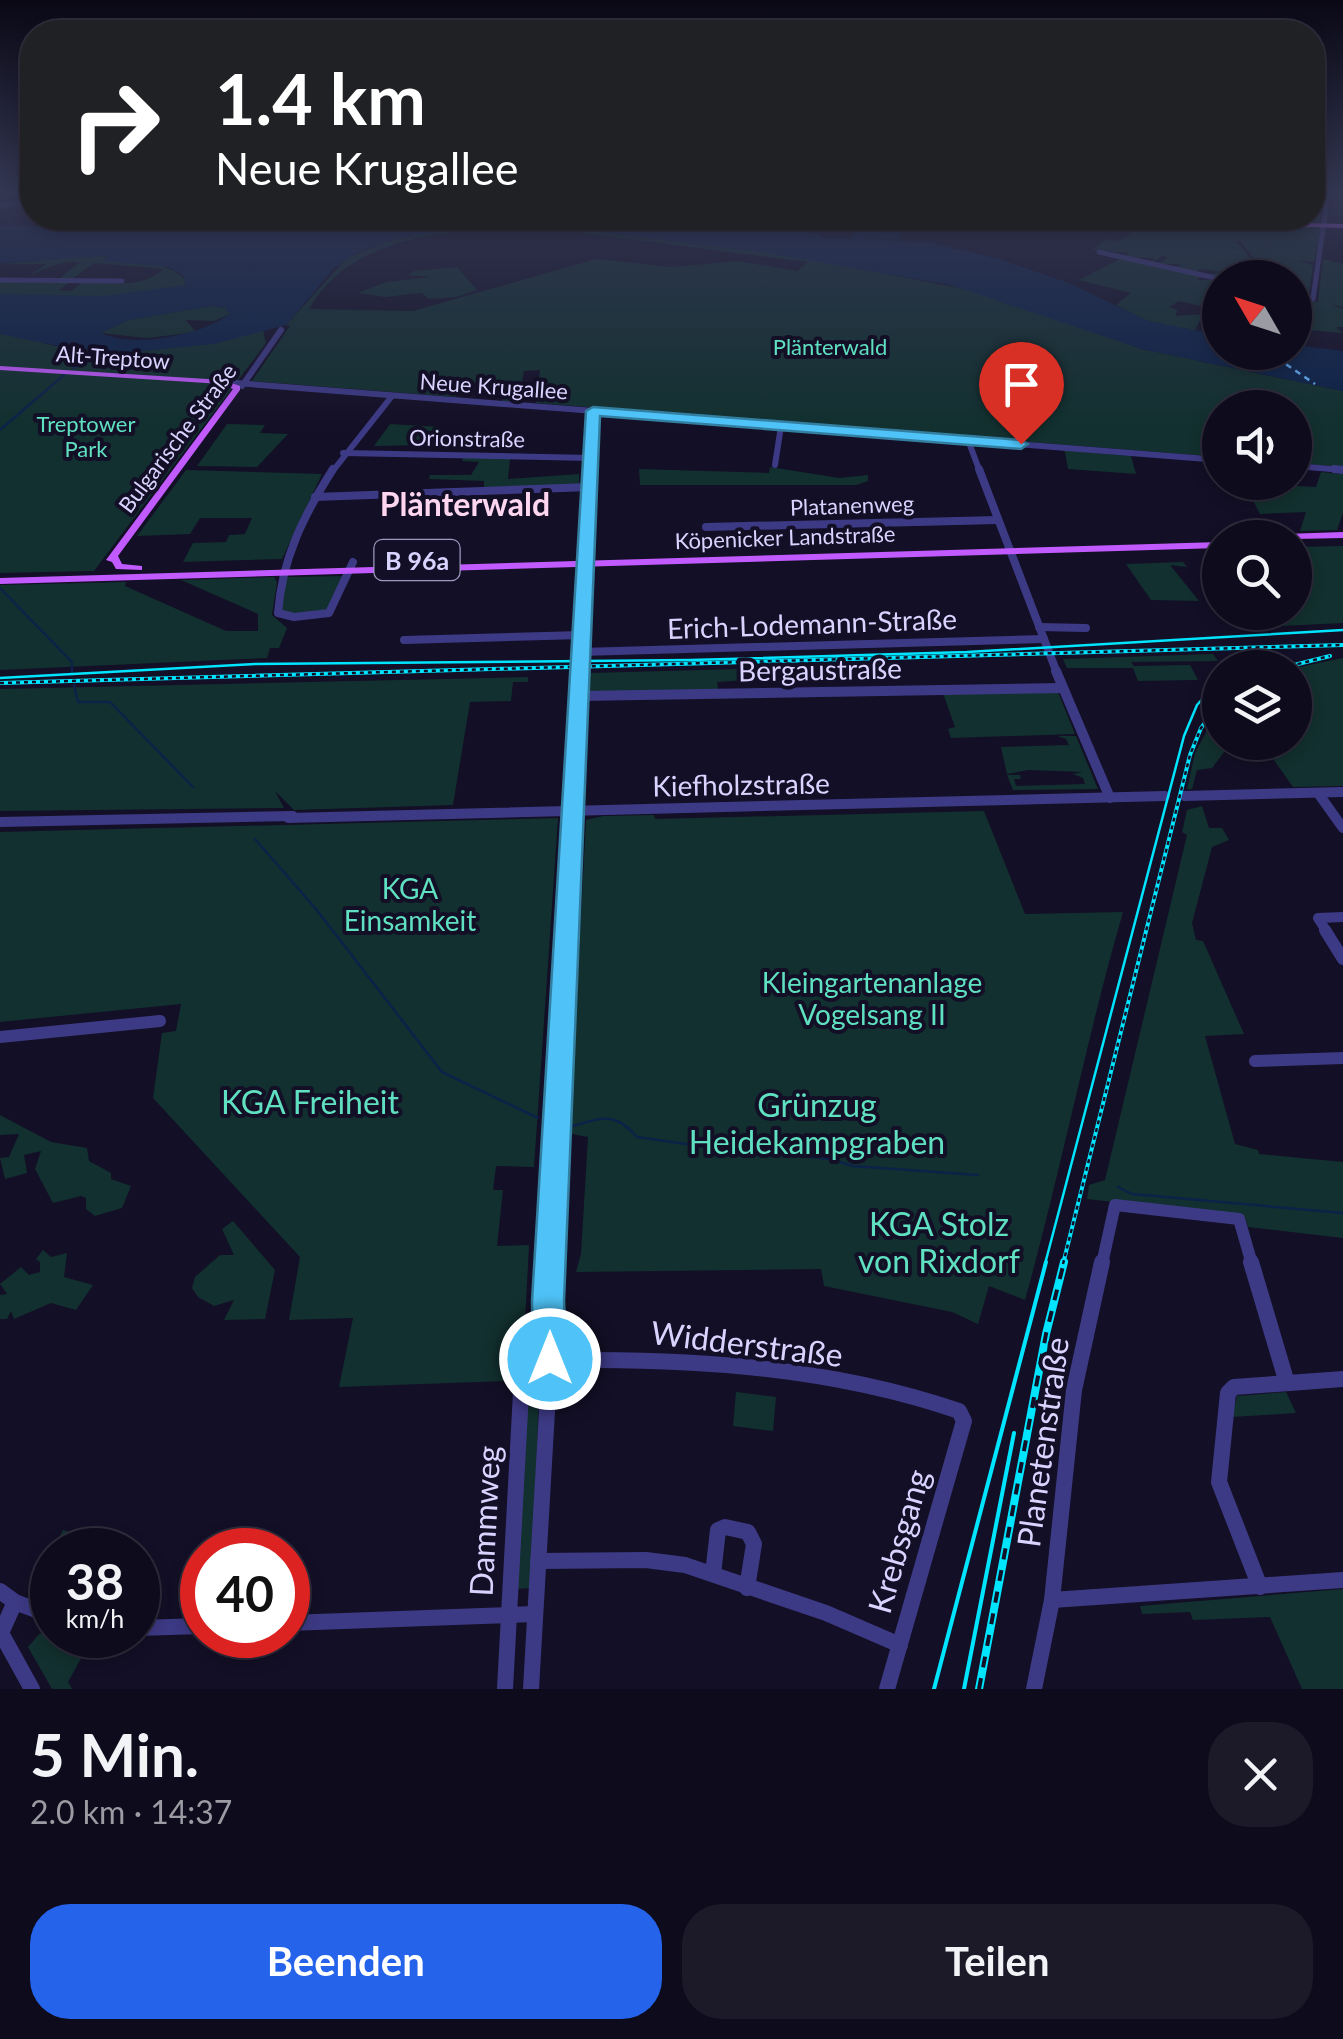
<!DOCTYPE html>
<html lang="de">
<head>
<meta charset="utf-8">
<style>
  body { margin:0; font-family:Lato,sans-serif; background:#1c1929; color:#f1f3f6; height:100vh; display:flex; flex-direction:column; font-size:38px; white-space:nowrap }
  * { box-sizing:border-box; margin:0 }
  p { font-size:32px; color:#9b9ba3 }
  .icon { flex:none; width:55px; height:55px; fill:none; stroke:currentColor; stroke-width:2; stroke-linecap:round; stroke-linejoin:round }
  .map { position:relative; height:1689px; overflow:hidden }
  .drawer { display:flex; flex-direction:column; background:#0e0b1c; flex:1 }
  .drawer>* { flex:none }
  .hud { position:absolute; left:20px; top:20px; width:1305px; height:210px; border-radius:40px; box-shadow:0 5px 15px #0003,0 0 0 2px #2e2b3b; background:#202124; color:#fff; overflow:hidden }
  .needle { width:65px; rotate:309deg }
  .controls { position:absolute; left:1202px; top:260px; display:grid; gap:20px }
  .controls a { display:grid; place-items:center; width:110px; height:110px; border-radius:50%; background:#0e0b1c; box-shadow:0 5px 15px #0003,0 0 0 2px #2e2b3b; font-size:50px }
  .speed { position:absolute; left:30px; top:1528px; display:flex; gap:20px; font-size:50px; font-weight:700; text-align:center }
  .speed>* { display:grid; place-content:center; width:130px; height:130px; border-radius:50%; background:#0e0b1c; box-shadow:0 5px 15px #0003,0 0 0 2px #2e2b3b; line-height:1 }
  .speed small { font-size:25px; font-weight:400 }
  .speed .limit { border:15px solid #d22; background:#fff; color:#111 }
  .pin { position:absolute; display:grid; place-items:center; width:85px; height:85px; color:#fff; margin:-102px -42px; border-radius:50% 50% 50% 0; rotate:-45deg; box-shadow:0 0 10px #0007 }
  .pin .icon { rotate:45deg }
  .me { position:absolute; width:110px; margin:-55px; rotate:0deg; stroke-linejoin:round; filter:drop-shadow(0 0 8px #0008) }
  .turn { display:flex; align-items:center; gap:35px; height:210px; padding:0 30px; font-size:45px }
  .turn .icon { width:130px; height:130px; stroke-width:2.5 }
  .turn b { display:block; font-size:70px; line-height:85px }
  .round { display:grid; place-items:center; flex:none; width:105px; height:105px; border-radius:40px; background:#1c1929 }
  .headline { display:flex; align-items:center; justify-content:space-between; height:170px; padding:0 30px }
  h1 { font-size:60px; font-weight:700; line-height:75px }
  .cta { display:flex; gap:20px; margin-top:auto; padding:20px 30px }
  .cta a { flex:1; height:115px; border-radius:40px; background:#2563eb; color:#fff; font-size:40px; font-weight:700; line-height:115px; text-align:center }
  .cta a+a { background:#1c1929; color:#f1f3f6 }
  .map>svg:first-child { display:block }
</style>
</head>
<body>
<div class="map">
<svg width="1343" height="1689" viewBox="0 0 1343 1689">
  <rect width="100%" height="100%" fill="#130f26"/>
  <!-- green -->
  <g fill="#12302f" fill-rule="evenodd">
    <polygon points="1313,214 1322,217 1314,226 1321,230 1314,262 1298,261 1313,265 1309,294 1295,292 1295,278 1270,277 1265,271 1280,272 1268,269 1274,264 1255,260 1240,241 1236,241 1266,277 1205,275 1224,272 1201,269 1194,272 1176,268 1181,264 1159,264 1168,257 1162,256 1151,263 1154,258 1125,257 1129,253 1093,249 1107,239 1117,241 1132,234 1119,230 1130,222 1191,223 1195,228 1209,229 1206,224 1305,226 1301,223 1111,218 1312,218"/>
    <path d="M 457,227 L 567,228 L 787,255 L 974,291 L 1142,349 L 1343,391 L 1343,467 L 1295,463 L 1295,408 L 1220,408 L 1220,457 L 536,403 L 540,370 L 524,371 L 518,402 L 502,401 L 506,382 L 462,382 L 456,397 L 252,381 L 290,326 L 286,325 L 347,258 L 388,241 ZM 464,231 L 573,232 L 808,262 L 797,271 L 738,261 L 671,267 L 596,259 L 413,311 L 309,309 C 341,253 404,237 464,231 Z"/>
    <path d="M 92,256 C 116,256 177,262 187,283 C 155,303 42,295 0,294 L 0,281 L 70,282 L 59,290 L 71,291 L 83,282 C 113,282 138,290 164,269 L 95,263 L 73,278 L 60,278 L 80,262 C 58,261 46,268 27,277 L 46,264 L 0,264 Z"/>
    <polygon points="1122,258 1201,276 1197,280 1220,280 1220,335 1214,334 1218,310 1179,301 1169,307 1178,310 1175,316 1203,314 1195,331 1148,321 1116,305 1131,293 1079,280"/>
    <polygon points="1323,259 1343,264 1343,307 1331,305 1343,309 1343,327 1336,327 1343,333 1295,329 1295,307 1305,309 1306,304 1295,298 1318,302"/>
    <polygon points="457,267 477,290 457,297 429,299 422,293 385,297 358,293 386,282 432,277 408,275 414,271"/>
    <polygon points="212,306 225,308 230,314 214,321 186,320 196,332 147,338 101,333 128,320"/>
    <path d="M 263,330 L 266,343 L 94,571 L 0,573 L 0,334 C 21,334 41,344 61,347 C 139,356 189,347 263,330 Z"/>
    <polygon points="227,424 265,425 260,433 288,434 257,467 197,466"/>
    <polygon points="390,424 441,427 429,445 374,446"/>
    <polygon points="1061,450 1131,456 1136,474 1068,469 1065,452"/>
    <polygon points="463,457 510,458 508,479 579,474 579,485 484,489 484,481 429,479 430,475 471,475 479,462 462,461"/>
    <polygon points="770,467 839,478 868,475 868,481 856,485 640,485 639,469 769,473"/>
    <polygon points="186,470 187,470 322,474 282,559 183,562 193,543 226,542 229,535 245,534 252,518 200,518 190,534 137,536"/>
    <polygon points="1321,472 1343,474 1343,513 1337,530 1300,531 1306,512 1260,514 1244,483 1316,487"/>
    <polygon points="1343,546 1343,623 1239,628 1228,613 1295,612 1295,547"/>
    <polygon points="1183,562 1187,567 1170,565 1199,601 1151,600 1126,564"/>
    <polygon points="346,576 330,609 303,615 281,612 286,577"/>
    <polygon points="274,577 277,582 272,615 287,628 279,648 270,648 267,658 0,670 0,585 126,582 125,586 226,631 258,631 258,614 181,580"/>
    <polygon points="1213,654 1218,661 1131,662 1134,666 1190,665 1198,680 1138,681 1133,668 1067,668 1063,659"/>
    <polygon points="1343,658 1343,786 1293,787 1271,756 1246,743 1295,742 1295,668"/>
    <polygon points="740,669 748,680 717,682 718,689 587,694 588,673"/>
    <polygon points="528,677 528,682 513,682 511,701 470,702 453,805 294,810 275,791 284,808 0,811 0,689"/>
    <polygon points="1058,692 1075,734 951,738 948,729 955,727 943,693"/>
    <polygon points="1220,714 1220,742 1231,743 1212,768 1197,770 1192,789 1187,789 1195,753 1215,715"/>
    <polygon points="1057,736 1076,736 1098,789 1013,790 1007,775 1020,775 1021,779 1014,779 1016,786 1085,784 1083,778 1073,774 1083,772 1028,770 1007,774 1001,747 1069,745 1066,739"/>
    <polygon points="1202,806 1209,828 1222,828 1229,840 1212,847 1192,923 1196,940 1203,941 1244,1034 1205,1036 1235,1144 1258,1150 1259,1154 1343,1162 1343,1238 1248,1227 1245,1217 1087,1199 1089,1185 1105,1180 1187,835 1182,832 1187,810"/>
    <path d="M 984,811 L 1025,914 L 1123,912 C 1086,1040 1061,1171 1025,1300 L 989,1286 L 978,1324 L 952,1312 L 824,1286 L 821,1269 L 576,1272 L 581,1254 L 588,1137 L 572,1134 L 571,1108 L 586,820 L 603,816 L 654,815 L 655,819 Z"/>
    <polygon points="558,818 534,1167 496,1166 493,1190 503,1190 497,1246 529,1245 525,1323 518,1348 508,1349 505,1381 339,1387 353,1318 289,1320 300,1257 153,1098 162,1033 176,1031 181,1004 0,1022 0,832"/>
    <polygon points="0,1115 51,1142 87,1148 89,1161 111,1173 111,1179 131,1186 122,1208 95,1216 86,1209 86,1198 81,1196 53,1203 35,1169 41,1151 24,1155 27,1173 5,1179 0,1158 9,1157 19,1134 0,1135"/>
    <polygon points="233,1221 275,1270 265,1319 224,1320 234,1300 214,1306 198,1297 192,1288 195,1277 220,1255 234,1255 222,1229"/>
    <polygon points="43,1250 51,1257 67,1253 64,1277 93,1285 76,1310 51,1303 14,1319 11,1311 7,1319 0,1319 0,1295 7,1294 0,1284 21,1267 29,1275 40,1272 40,1262 36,1259"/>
    <polygon points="540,1375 531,1588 514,1589 529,1381"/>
    <polygon points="736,1392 776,1397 773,1431 733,1426"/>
    <polygon points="1286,1392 1296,1413 1232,1417 1237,1396"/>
    <polygon points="63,1530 125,1549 130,1550 52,1550 52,1581 38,1576"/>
    <polygon points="1343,1589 1343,1689 1302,1689 1270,1617 1193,1620 1190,1612 1142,1614 1140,1606"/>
    <polygon points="40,1633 89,1644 68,1682 72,1689 52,1689 28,1647"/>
  </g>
  <!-- water -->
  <path fill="#0c2248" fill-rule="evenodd" d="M 92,218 L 706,218 L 818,234 L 824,239 L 851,239 L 867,220 L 924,225 L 909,226 L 898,239 L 858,239 L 928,242 L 1002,260 L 1069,283 L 1148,321 L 1220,335 L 1220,352 L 1295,352 L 1295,345 L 1343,351 L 1343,391 L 1142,349 L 950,285 L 761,252 L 567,228 L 466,227 L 388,241 L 356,253 L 334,268 L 286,325 L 214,344 L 124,353 L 59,346 L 0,334 L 0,294 L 104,296 L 186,285 L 183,275 L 168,267 L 103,261 L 108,256 L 0,263 L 0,225 L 55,227 ZM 212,306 L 225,308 L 230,314 C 201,335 134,349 101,333 L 128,320 Z"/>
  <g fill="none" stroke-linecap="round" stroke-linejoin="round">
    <!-- stream -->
    <g stroke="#0c2248" stroke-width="2.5">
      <polyline points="751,224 769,218"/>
      <polyline points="73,368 112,351"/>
      <polyline points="0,430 64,375"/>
      <polyline points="0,588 72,662 72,673"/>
      <polyline points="74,685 78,702 110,702 193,787"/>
      <polyline points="255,839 316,909 442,1072 538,1118"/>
      <path d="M 573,1126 C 603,1117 615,1112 637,1137 L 714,1148 L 733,1156 L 752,1151 L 830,1159 L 853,1166 L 978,1175"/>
      <polyline points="1118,1187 1132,1194 1343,1213"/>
    </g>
    <!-- ferry -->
    <polyline stroke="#62b6ff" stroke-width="2.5" stroke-dasharray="6 5" stroke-linecap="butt" points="1268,352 1315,384"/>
    <!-- minor-far5 -->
    <g stroke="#3d3a85" stroke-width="5">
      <polyline points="0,205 32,203"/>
      <polyline points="954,218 970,222"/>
      <polyline points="1099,252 1220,279"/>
      <polyline points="1,280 122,281"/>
      <polyline points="1295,297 1313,299 1328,194 1312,192"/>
    </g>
    <!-- minor-far4 -->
    <g stroke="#3d3a85" stroke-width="6">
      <polyline points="223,382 1220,460"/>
      <polyline points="242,386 281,330"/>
      <polyline points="968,440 980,472"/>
      <polyline points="343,453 591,458"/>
      <polyline points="775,465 781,426"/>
      <polyline points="1295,466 1343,470"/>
      <polyline points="332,472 392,396"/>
      <polyline points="590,472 593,411"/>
    </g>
    <!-- minor-far3 -->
    <g stroke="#3d3a85" stroke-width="8">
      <path d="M 333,469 C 304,515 282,558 278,613 L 294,617 L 329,613 L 353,562"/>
      <polyline points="979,469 1057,673"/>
      <polyline points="1334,469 1343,470"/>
      <polyline points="315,497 589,487"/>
      <polyline points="706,527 998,520"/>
      <polyline points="1039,627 1086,628"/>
      <polyline points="404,640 582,635"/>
      <polyline points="581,652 1044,639"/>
      <polyline points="580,673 590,469"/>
    </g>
    <!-- minor-far2 -->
    <g stroke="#3d3a85" stroke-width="10">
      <polyline points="1056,671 1110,798"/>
      <polyline points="579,696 1063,688"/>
      <polyline points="1318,793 1343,828"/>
      <polyline points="1184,796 1343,792"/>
      <polyline points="288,818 1165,796"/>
      <polyline points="0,822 293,816"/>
      <polyline points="567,932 580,671"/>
      <polyline points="1327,932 1318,918 1343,917"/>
    </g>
    <!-- minor-far1 -->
    <g stroke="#3d3a85" stroke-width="12">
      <polyline points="1325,930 1343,959"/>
      <polyline points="0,1037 160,1021"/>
      <polyline points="1255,1061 1343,1058"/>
      <polyline points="550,1264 567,930"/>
      <polyline points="1102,1264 1115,1205 1239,1219 1252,1264"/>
    </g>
    <!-- minor -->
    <g stroke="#3d3a85" stroke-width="16">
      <polyline points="1251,1262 1287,1383"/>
      <path d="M 526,1360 C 674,1358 818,1363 959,1411 L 964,1421 L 887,1689"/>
      <polyline points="538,1561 646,1560 685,1565 826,1613 900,1645"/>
      <polyline points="713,1574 718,1530 725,1527 748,1532 754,1544 747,1588"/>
      <polyline points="1260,1587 1219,1482 1228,1393 1234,1387 1343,1379"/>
      <polyline points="0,1591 15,1602 52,1616"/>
      <polyline points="1052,1600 1343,1580"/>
      <polyline points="15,1602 1,1633 32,1689"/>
      <polyline points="288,1623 535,1614"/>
      <polyline points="138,1628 202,1626"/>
      <polyline points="505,1689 522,1374 548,1301"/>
      <polyline points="531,1689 550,1359 550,1262"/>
      <polyline points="1034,1689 1052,1600 1074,1390 1102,1262"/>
    </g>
    <!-- major -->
    <g fill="#c25bff" fill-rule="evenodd">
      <polygon points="1090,218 1343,224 1343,228 1092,220"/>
      <polygon points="0,366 223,380 240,386 240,390 118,556 122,564 142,566 142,570 116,569 112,562 106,560 233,389 222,384 0,370"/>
      <polygon points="1343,532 1343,538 1295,539 1295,538 1248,538 1252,535"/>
      <polygon points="1220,542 1220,548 0,584 0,578"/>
    </g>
    <!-- tram-far1 -->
    <g stroke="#00e5ff" stroke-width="2.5">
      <polyline points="1242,668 1272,654"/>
      <polyline points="0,678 255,664 691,660 967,652 1343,630"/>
      <polyline points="1045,1264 1184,736 1197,705 1220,679"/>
    </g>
    <!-- tram -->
    <g stroke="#00e5ff" stroke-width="4">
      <polyline points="934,1689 1046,1262"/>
      <polyline points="964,1689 1014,1433"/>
    </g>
    <defs>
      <g id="rail-far1">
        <polyline points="1282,668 1330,656"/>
        <polyline points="0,683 1343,645"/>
        <polyline points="1063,1264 1190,755 1201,728 1220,703"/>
      </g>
      <polyline id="rail" points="979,1689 1046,1334 1064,1262"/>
    </defs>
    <!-- rail-far1 casing -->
    <use href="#rail-far1" stroke="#00e5ff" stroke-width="4"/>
    <!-- rail casing -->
    <use href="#rail" stroke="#00e5ff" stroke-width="8"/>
    <!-- rail-far1 -->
    <use href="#rail-far1" stroke="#130f26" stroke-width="2.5" stroke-dasharray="4" stroke-linecap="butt"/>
    <!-- rail -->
    <use href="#rail" stroke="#130f26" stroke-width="4" stroke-dasharray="11" stroke-linecap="butt"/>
  </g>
  <!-- sky -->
  <linearGradient id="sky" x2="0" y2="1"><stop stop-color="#0a0815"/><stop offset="0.45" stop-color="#333752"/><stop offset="1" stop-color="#333752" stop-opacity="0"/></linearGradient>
  <rect width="1343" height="427" fill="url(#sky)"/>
  <!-- route -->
  <polygon fill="#4fc3f7" stroke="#337fa1" stroke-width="2.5" points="593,407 1021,440 1028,444 1021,449 600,416 564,1301 567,1359 562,1371 550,1376 538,1371 533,1359 532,1301 586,411"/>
  <g text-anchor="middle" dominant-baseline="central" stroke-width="8" stroke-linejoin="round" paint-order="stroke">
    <!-- far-park labels -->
    <g font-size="22" fill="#5fe0c0" stroke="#130f26">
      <text x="830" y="346">Plänterwald</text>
      <text x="86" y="423">Treptower<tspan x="86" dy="25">Park</tspan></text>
    </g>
    <!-- far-street labels -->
    <g font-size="22" fill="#d9d4ff" stroke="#130f26">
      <text transform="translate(113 357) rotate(4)">Alt-Treptow</text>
      <text transform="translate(494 386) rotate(4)">Neue Krugallee</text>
      <text transform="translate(177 438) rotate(-53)">Bulgarische Straße</text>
      <text transform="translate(467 438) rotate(1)">Orionstraße</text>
      <text transform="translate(852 505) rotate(-2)">Platanenweg</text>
      <text transform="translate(785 537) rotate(-2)">Köpenicker Landstraße</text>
    </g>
    <!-- shield labels -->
    <rect fill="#130f26" stroke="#9e99be" stroke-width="2.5" x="374.5" y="540" width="85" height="40" rx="8"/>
    <g font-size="25" font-weight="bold" fill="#d9d4ff">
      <text x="417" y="560">B 96a</text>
    </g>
    <!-- street labels -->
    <g font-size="28" fill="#d9d4ff" stroke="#130f26">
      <text transform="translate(812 623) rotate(-2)">Erich-Lodemann-Straße</text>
      <text transform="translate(820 669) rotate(-1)">Bergaustraße</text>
      <text transform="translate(741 784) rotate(-1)">Kiefholzstraße</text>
    </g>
    <!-- park labels -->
    <g font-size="28" fill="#5fe0c0" stroke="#130f26">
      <text x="410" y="888">KGA<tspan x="410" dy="32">Einsamkeit</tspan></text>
      <text x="872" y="982">Kleingartenanlage<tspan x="872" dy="32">Vogelsang II</tspan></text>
    </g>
    <!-- far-district labels -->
    <g font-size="32" font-weight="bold" fill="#ffd6f0" stroke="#130f26">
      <text x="465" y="503">Plänterwald</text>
    </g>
    <!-- near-park labels -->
    <g font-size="32" fill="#5fe0c0" stroke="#130f26">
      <text x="310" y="1101">KGA Freiheit</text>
      <text x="817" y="1104">Grünzug<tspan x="817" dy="37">Heidekampgraben</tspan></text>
      <text x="939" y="1223">KGA Stolz<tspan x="939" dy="37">von Rixdorf</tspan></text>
    </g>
    <!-- near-street labels -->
    <g font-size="32" fill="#d9d4ff" stroke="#130f26">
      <text transform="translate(747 1343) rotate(7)">Widderstraße</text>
      <text transform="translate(1042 1442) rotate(-82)">Planetenstraße</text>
      <text transform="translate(484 1521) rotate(-87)">Dammweg</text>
      <text transform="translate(898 1541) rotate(-74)">Krebsgang</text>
    </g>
  </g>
</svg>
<div class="controls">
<a><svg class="needle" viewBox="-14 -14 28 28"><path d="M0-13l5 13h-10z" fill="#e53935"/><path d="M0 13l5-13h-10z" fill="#9b9ba3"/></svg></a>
<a><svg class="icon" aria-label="sound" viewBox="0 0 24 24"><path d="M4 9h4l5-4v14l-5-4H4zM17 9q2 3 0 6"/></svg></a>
<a><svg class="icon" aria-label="search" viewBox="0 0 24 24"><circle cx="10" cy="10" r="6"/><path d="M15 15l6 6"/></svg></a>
<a><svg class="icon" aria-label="layers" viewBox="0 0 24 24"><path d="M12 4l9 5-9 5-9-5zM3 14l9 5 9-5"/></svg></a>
</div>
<div class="speed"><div>38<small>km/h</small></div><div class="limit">40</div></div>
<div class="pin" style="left:1021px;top:444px;background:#d93025"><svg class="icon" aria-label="arrive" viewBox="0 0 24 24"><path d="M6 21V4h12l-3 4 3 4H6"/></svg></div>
<svg class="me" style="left:550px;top:1359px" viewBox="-20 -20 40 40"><circle r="17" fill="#4fc3f7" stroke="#fff" stroke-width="3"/><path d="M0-11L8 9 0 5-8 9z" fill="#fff"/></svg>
<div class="hud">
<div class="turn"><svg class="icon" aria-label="right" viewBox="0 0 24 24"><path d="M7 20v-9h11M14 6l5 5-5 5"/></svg><div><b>1.4 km</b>Neue Krugallee</div></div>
</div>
</div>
<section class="drawer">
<div class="headline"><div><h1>5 Min.</h1><p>2.0 km · 14:37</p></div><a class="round"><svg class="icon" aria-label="close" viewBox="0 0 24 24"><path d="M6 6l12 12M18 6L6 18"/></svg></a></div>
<div class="cta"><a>Beenden</a><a>Teilen</a></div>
</section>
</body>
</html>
